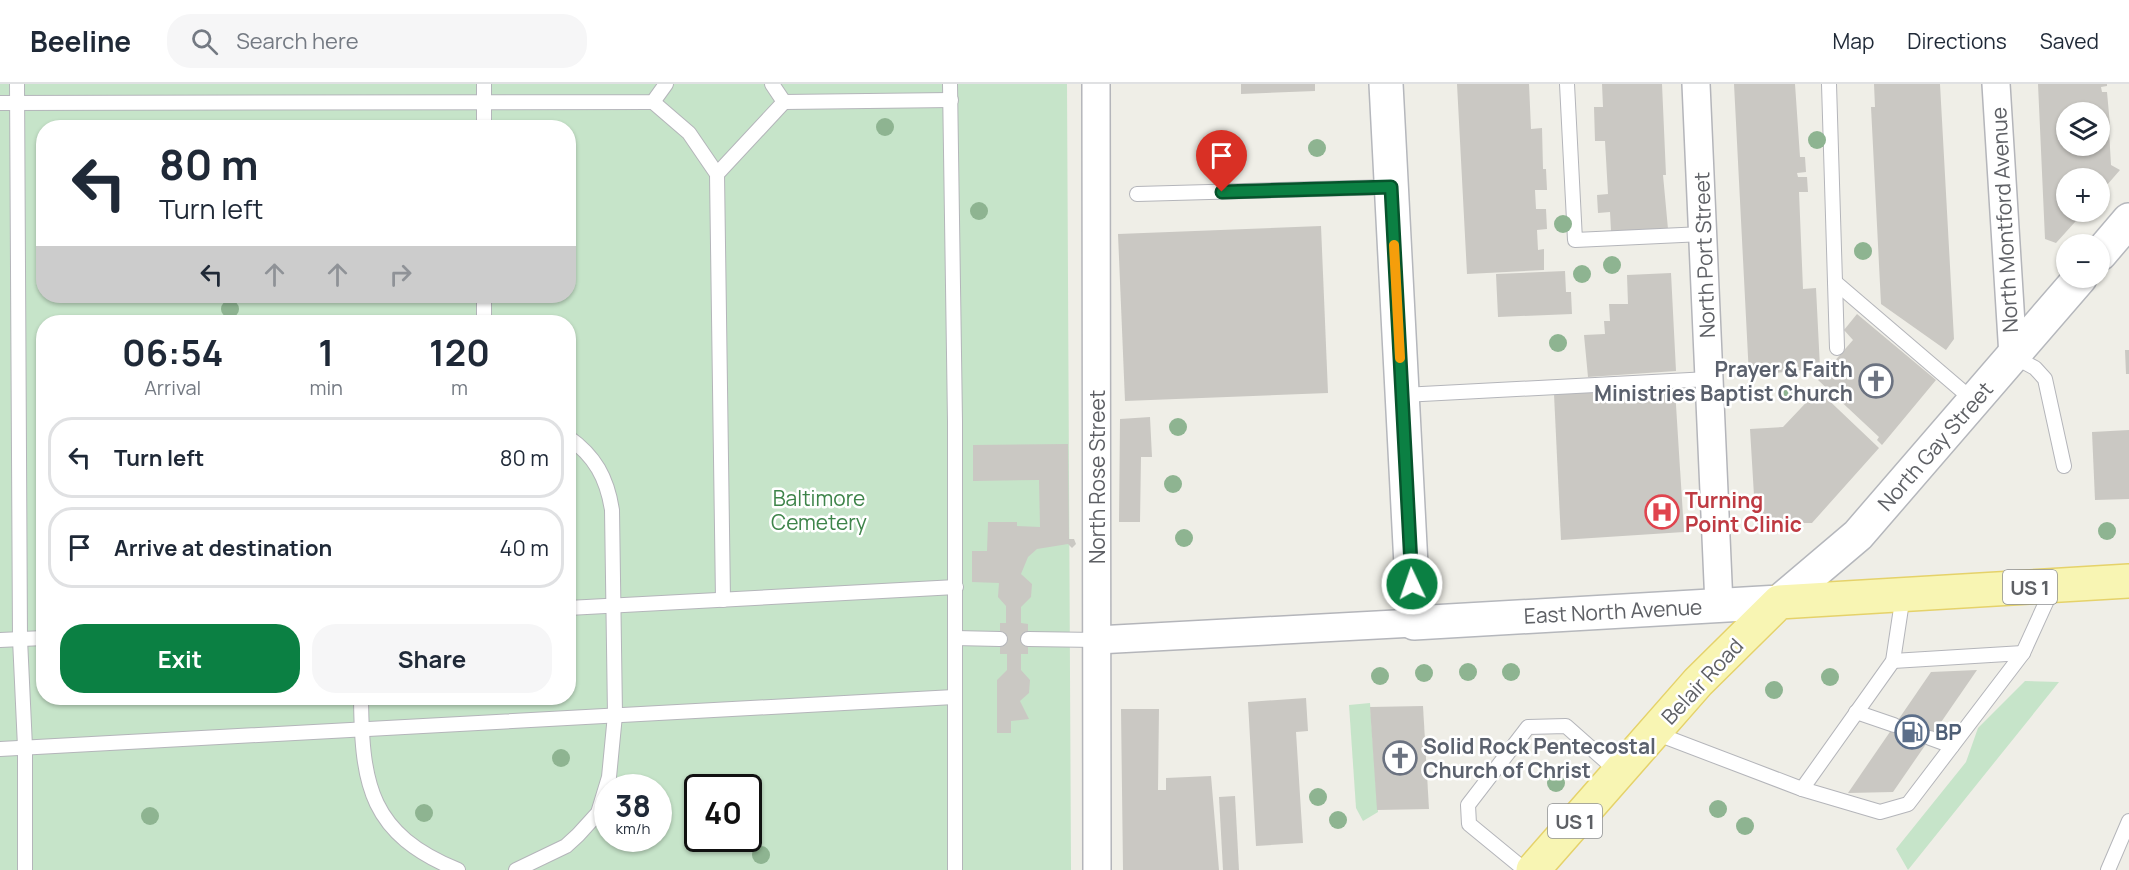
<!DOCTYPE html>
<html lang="en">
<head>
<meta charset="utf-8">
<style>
  body { margin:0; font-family:Manrope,sans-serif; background:#f6f6f7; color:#1f2937; height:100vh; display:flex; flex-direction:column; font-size:22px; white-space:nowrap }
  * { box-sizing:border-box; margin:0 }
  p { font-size:20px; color:#747a83 }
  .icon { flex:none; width:33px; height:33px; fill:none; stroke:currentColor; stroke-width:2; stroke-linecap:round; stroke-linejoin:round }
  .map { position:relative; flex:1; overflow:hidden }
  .details { position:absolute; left:36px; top:231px; width:540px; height:390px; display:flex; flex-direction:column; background:#fff; border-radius:24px; box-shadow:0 2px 4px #0004 }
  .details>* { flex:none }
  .top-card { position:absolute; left:36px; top:36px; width:540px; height:183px; border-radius:24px; box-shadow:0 2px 4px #0004; background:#fff; color:#1f2937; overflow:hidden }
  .tools { position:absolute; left:2056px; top:18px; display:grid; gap:12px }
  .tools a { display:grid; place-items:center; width:54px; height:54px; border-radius:50%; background:#fff; box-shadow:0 2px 4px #0004; font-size:30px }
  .speed { position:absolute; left:594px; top:690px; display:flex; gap:12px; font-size:30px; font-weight:700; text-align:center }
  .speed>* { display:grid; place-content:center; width:78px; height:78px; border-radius:50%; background:#fff; box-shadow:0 2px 4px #0004; line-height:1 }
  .speed small { font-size:15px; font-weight:400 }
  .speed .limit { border:3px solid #111; border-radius:9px; background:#fff; color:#111 }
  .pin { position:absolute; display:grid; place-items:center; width:51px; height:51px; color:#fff; margin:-62px -26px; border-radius:50% 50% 50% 0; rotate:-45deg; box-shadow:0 0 6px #0007 }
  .pin .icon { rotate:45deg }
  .me { position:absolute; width:66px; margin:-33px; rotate:357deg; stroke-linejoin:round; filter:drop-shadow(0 0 4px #0008) }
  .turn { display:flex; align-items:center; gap:21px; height:126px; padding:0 24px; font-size:27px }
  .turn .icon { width:78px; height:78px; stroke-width:2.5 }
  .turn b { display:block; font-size:42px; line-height:51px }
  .lanes { display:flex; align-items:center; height:57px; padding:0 24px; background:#0003; justify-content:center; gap:30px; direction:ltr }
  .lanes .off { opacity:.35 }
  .eta { display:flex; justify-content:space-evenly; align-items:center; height:102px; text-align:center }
  .eta b { font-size:36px; font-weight:700; line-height:42px }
  .button { display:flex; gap:12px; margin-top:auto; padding:12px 24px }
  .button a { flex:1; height:69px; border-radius:24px; background:#0b8043; color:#fff; font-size:24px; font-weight:700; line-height:69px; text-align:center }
  .button a+a { background:#f6f6f7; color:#1f2937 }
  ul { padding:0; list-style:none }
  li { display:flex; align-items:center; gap:18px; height:81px; margin:0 12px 9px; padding:0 12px; border:3px solid #e0e1e3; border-radius:24px }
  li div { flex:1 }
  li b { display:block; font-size:22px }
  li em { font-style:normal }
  header { display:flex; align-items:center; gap:36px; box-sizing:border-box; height:84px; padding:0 30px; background:#fff; border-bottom:2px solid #e0e1e3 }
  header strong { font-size:28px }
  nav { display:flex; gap:33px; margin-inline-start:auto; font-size:21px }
  .search { width:420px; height:54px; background:#f6f6f7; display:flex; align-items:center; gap:15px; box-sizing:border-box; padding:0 21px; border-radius:24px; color:#747a83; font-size:22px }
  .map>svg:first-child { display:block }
</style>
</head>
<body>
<header>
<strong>Beeline</strong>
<div class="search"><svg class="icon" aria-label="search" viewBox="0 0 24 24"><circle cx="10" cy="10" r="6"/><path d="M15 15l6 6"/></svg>Search here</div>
<nav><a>Map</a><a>Directions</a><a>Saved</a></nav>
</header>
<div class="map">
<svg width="2129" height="786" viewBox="0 0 2129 786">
  <rect width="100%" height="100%" fill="#efeee7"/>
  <!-- green -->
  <g fill="#c6e4c9" fill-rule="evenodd">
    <path d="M 0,0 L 1067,0 L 1071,786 L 0,786 ZM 44,44 L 568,44 L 568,212 L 44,212 ZM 44,238 L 568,238 L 568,614 L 44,614 ZM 608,704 L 658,704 L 658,754 L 608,754 ZM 698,704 L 748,704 L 748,754 L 698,754 Z"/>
    <polygon points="2025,597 2059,598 1908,786 1896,765 1966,678 1978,644"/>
    <polygon points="1370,619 1378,728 1363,737 1356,724 1349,621"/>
  </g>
  <!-- building -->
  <g fill="#cac8c3" fill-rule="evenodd">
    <polygon points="1241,0 1315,0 1315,7 1241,10"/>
    <polygon points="1457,0 1529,0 1531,45 1542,44 1543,85 1546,85 1547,106 1535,106 1536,125 1546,125 1547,145 1537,146 1538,166 1544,165 1544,186 1467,190"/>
    <polygon points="1602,0 1662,0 1666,91 1663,91 1668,145 1611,147 1610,128 1598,129 1597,111 1608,110 1605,57 1595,57 1594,23 1603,23"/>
    <polygon points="1734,0 1795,0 1800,73 1805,73 1806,88 1797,89 1798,93 1807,93 1808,108 1799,108 1803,205 1816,204 1820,284 1749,292"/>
    <polygon points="1874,0 1940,0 1954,255 1946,266 1881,220 1871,23 1875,23"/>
    <path d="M 2038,0 L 2107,0 L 2107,2 L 2101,3 L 2102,8 L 2107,8 L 2110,41 L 2103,42 L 2103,46 L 2109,46 L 2111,81 L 2120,86 L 2100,109 L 2100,94 L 2067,94 L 2067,128 L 2084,128 L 2056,159 L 2045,155 ZM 2067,28 L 2100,28 L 2100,62 L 2067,62 Z"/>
    <polygon points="1321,142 1328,309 1125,317 1118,150"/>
    <polygon points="1565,187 1566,208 1571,208 1572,230 1498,233 1496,190"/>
    <polygon points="1671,189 1676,287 1588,293 1584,251 1605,250 1604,237 1610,237 1609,220 1628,220 1627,191"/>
    <polygon points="1857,230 1936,296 1882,361 1877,356 1879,353 1818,296 1853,256 1844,246"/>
    <polygon points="2125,266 2129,266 2129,290 2126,290"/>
    <polygon points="1675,305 1684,448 1561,456 1554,310"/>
    <polygon points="1818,306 1879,364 1812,439 1801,439 1801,443 1756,445 1750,345 1783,343"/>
    <polygon points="1150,333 1152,373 1141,373 1140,438 1119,438 1120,335"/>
    <polygon points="2129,346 2129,415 2095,416 2092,348"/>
    <polygon points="1068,360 1069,455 1074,455 1076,460 1072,464 1068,460 1037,465 1028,473 1021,490 1032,500 1031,513 1021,523 1021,539 1028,540 1028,570 1021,570 1021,586 1030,596 1029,609 1020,617 1029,635 1011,637 1011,649 997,649 997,596 1007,586 1007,570 1000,570 1000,539 1006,539 1006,522 998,513 999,499 972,498 972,467 987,467 988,438 1017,438 1017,442 1040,443 1039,396 973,397 973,361"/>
    <polygon points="1977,586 1893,708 1848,709 1931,588"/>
    <polygon points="1306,614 1308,647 1296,648 1303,759 1256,762 1248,618"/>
    <polygon points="1423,622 1429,725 1377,726 1370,623"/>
    <polygon points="1121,625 1159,625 1158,706 1166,706 1166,694 1211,692 1219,786 1123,786"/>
    <polygon points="1235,712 1239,786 1223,786 1219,713"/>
  </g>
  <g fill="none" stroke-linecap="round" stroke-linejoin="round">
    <defs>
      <g id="lane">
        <polyline points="17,0 20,555 25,663 25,786"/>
        <polyline points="484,0 484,44"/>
        <polyline points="772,0 784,18 951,16"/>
        <polyline points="950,0 955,337 955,786"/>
        <polyline points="1567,0 1575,156 1703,150"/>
        <polyline points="1829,0 1837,264"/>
        <polyline points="653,18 689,49 717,90 723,516"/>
        <polyline points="0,19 653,18 666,0"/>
        <polyline points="717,90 784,18"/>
        <polyline points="1137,110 1391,103"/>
        <polyline points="1835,198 1974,317"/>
        <polyline points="484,212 484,238"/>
        <polyline points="2013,272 2035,284 2045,295 2064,382"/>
        <polyline points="1403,311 1709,295"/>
        <polyline points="568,524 956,503"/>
        <polyline points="955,554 1000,555"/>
        <polyline points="1028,555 1097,556"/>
        <polyline points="0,556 44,554"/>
        <polyline points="1893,577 2023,569"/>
        <path d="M 361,614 C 362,702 370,750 458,786"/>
        <polyline points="1856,628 1894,641"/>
        <polyline points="1655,649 1802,705 1880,728 1908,720 2023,569 2053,503"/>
        <polyline points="1930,654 1952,662"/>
        <polyline points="0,665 954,613"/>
        <polyline points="1802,705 1893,577 1903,511"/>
        <path d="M 516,786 L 566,762 L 578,751 L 598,729 L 609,693 L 615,631 L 612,426 C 607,394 595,372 568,353"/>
        <polyline points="1525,786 1469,740 1468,721 1528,643 1566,642 1618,688"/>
        <polyline points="2108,786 2129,737"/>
      </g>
      <g id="street">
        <polyline points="1096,0 1097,786"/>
        <polyline points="1696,0 1719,521"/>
        <polyline points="1996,0 2013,272"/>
        <polyline points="1097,556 1414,539"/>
      </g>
      <g id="secondary">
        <polyline points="1386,0 1414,539 1779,518 1858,451 2080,194"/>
        <polyline points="2100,170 2129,136"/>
      </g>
      <polyline id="primary" points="1533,786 1698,598 1779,518 2129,497"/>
    </defs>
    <!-- lane casing -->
    <use href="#lane" stroke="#b4b5ba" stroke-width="16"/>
    <!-- street casing -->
    <use href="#street" stroke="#b4b5ba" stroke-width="30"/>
    <!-- secondary casing -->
    <use href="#secondary" stroke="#b5b7bc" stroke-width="36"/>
    <!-- primary casing -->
    <use href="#primary" stroke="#e5d26a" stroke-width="36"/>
    <!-- lane -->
    <use href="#lane" stroke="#fff" stroke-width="14"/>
    <!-- street -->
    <use href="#street" stroke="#fff" stroke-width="27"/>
    <!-- secondary -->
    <use href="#secondary" stroke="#fff" stroke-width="33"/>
    <!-- primary -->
    <use href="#primary" stroke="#f8f5b3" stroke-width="33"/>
  </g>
  <!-- trees -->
  <g fill="#8eb491">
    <circle cx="885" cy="43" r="9"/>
    <circle cx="1817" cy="56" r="9"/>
    <circle cx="1317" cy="64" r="9"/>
    <circle cx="979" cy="127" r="9"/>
    <circle cx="1563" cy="140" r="9"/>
    <circle cx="1863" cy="167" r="9"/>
    <circle cx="1612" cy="181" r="9"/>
    <circle cx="1582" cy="190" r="9"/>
    <circle cx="230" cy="225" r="9"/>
    <circle cx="1558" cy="259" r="9"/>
    <circle cx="1785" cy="309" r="9"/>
    <circle cx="1178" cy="343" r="9"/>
    <circle cx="1173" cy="400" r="9"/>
    <circle cx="2107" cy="447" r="9"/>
    <circle cx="1184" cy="454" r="9"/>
    <circle cx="1468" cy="588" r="9"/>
    <circle cx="1511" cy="588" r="9"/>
    <circle cx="1424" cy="589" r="9"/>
    <circle cx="1380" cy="592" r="9"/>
    <circle cx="1830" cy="593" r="9"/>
    <circle cx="1774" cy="606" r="9"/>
    <circle cx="561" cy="674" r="9"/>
    <circle cx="1556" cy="699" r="9"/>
    <circle cx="1318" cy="713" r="9"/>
    <circle cx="1718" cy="725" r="9"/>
    <circle cx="424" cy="729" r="9"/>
    <circle cx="150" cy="732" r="9"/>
    <circle cx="1338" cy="736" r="9"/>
    <circle cx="1745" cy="742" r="9"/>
    <circle cx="761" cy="771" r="9"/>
  </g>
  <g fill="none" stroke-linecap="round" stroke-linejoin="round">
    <defs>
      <polyline id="route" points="1222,108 1391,103 1412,500"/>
    </defs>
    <!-- route casing -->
    <use href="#route" stroke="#07532c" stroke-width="15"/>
    <!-- route -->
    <use href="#route" stroke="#0b8043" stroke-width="10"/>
    <!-- slow -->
    <polyline stroke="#f59e0b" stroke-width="10" points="1394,161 1400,274"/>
  </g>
  <!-- icons -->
  <defs>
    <symbol id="church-ring" viewBox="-11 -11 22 22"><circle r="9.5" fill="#fff" stroke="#6b7280" stroke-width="1.5"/><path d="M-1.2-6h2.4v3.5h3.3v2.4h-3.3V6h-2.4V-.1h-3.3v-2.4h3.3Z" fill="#6b7280"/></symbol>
    <symbol id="hospital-ring" viewBox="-11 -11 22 22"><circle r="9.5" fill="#fff" stroke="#e0444e" stroke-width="1.5"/><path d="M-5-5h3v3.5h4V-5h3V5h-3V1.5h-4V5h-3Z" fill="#e0444e"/></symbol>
    <symbol id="fuel-ring" viewBox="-11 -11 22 22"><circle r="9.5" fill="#fff" stroke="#5c6f8a" stroke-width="1.5"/><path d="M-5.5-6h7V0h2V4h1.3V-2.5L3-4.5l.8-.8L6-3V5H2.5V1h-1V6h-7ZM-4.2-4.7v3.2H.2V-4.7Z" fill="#5c6f8a"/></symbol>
  </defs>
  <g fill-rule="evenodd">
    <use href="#church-ring" x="1857" y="278" width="38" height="38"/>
    <use href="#hospital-ring" x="1643" y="409" width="38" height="38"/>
    <use href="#fuel-ring" x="1893" y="629" width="38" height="38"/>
    <use href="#church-ring" x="1381" y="655" width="38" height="38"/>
  </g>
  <g text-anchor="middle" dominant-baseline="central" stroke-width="5" stroke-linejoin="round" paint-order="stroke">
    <!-- shield labels -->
    <g fill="#fff" stroke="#8e9093" stroke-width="1.5">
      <rect x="2003" y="486" width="54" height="34" rx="4.5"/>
      <rect x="1548" y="720" width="54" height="34" rx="4.5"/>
    </g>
    <g font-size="20" font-weight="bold" fill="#5e6065">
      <text x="2030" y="503">US 1</text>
      <text x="1575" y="737">US 1</text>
    </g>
    <!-- street labels -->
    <g font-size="21" fill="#5e6065" stroke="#fff">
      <text transform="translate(2004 136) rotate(-93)">North Montford Avenue</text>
      <text transform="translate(1704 171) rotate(-92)">North Port Street</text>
      <text transform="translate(1935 362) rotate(-49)">North Gay Street</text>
      <text transform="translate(1097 393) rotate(-90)">North Rose Street</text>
      <text transform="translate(1613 527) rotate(-3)">East North Avenue</text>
      <text transform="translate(1702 597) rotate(-47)">Belair Road</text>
    </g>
    <!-- worship labels -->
    <g font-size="21" font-weight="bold" fill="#5b616d" stroke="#fff" text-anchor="end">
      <text x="1853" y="285">Prayer &amp; Faith<tspan x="1853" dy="24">Ministries Baptist Church</tspan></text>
      <text x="1423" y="662" text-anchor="start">Solid Rock Pentecostal<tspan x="1423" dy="24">Church of Christ</tspan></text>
    </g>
    <!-- park labels -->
    <g font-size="21" fill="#3e844a" stroke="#fff">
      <text x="819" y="414">Baltimore<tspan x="819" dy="24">Cemetery</tspan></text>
    </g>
    <!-- health labels -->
    <g font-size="21" font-weight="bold" fill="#be3a42" stroke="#fff" text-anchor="start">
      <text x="1685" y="416">Turning<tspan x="1685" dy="24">Point Clinic</tspan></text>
    </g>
    <!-- service labels -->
    <g font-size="21" font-weight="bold" fill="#4e5e75" stroke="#fff" text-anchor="start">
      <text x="1935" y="648">BP</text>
    </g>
  </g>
</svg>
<div class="tools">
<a><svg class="icon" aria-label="layers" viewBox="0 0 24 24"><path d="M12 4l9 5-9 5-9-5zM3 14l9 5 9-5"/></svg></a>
<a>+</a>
<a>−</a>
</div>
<div class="speed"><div>38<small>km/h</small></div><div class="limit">40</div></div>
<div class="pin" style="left:1222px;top:108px;background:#d93025"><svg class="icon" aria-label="arrive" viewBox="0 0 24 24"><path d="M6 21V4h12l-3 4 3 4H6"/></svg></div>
<svg class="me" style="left:1412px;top:500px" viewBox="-20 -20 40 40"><circle r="17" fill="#0b8043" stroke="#fff" stroke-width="3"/><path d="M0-11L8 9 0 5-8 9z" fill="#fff"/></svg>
<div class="top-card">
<div class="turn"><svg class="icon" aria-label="left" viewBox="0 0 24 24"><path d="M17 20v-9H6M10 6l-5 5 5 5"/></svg><div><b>80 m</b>Turn left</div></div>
<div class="lanes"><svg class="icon" aria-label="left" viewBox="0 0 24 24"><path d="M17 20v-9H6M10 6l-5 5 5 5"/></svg><svg class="icon off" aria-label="ahead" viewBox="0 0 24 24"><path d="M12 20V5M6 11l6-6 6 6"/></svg><svg class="icon off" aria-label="ahead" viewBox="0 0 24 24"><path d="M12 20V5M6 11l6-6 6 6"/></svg><svg class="icon off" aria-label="right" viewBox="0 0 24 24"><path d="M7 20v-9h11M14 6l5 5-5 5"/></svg></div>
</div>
<section class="details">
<div class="eta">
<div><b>06:54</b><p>Arrival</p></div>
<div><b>1</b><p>min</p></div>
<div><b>120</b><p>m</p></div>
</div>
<ul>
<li><svg class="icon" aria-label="left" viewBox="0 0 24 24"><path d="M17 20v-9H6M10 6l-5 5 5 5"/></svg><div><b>Turn left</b></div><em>80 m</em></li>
<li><svg class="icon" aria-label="arrive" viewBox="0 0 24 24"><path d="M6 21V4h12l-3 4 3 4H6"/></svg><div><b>Arrive at destination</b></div><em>40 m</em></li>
</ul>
<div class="button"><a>Exit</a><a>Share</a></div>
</section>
</div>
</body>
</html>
